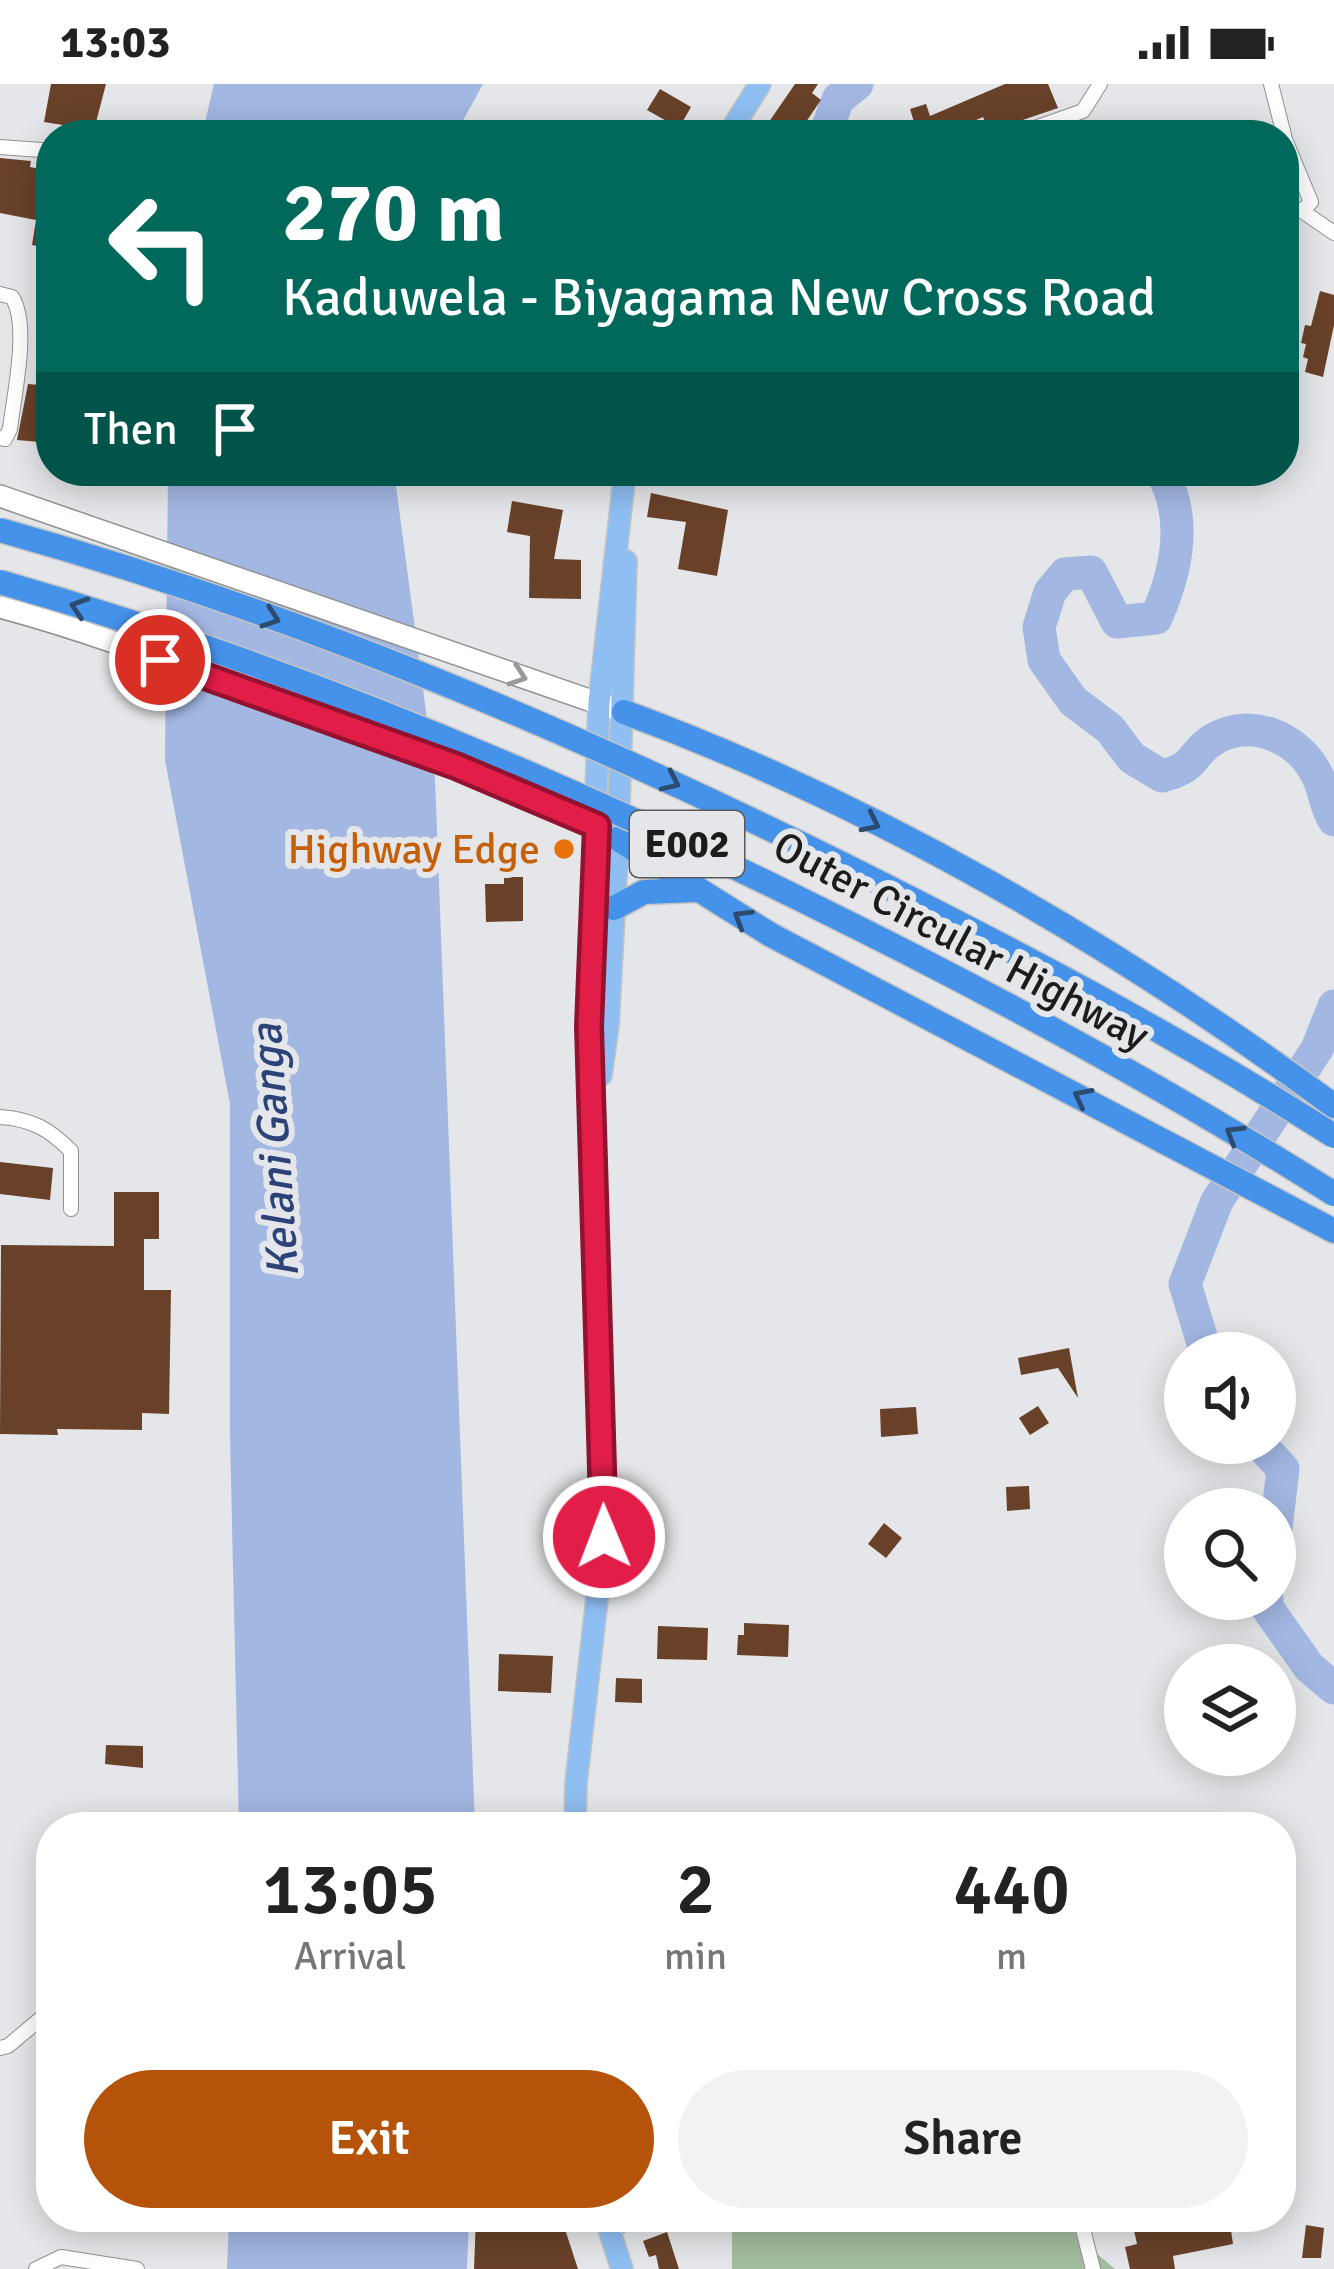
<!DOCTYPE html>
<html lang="en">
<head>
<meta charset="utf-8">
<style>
  body { margin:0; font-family:Signika,sans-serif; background:#f2f2f2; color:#222; height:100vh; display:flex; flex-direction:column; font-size:45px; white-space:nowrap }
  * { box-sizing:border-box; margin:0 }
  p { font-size:39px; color:#767676 }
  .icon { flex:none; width:66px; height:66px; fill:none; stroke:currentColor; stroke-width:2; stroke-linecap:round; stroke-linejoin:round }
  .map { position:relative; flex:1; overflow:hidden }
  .panel { position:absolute; left:36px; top:1728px; width:1260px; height:420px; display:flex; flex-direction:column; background:#fff; border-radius:48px; box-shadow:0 6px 30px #0003 }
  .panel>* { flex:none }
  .top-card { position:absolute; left:36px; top:36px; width:1263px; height:366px; border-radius:48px; box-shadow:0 6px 30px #0003; background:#00695c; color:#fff; overflow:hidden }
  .fabs { position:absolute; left:1164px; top:1248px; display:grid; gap:24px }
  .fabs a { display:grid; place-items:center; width:132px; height:132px; border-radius:50%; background:#fff; box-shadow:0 6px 30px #0003; font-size:60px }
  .pin { position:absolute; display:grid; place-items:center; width:102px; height:102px; color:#fff; margin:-51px; border:6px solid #fff; border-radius:50%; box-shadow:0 3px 12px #0007 }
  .me { position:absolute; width:132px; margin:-66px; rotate:359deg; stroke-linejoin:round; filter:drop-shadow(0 0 9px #0008) }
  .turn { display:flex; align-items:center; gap:42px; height:252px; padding:0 48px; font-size:54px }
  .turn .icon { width:156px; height:156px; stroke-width:2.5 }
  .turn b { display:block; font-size:84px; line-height:102px }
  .then { display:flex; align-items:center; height:114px; padding:0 48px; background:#0003; gap:24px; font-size:45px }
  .eta { display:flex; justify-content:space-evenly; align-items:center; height:204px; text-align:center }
  .eta b { font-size:72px; font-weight:600; line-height:84px }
  .primary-button { display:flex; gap:24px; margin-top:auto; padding:24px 48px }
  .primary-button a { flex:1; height:138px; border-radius:72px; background:#b45309; color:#fff; font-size:48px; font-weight:600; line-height:138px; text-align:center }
  .primary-button a+a { background:#f2f2f2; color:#222 }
  .status { display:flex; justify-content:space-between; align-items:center; height:84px; padding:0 60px; background:#fff; direction:ltr }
  .status svg { height:33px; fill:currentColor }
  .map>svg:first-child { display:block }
</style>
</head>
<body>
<div class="status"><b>13:03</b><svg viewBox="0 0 49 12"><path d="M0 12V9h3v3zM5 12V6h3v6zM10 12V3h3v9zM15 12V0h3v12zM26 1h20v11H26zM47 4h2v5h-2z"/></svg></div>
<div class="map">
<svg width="1334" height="2185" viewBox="0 0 1334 2185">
  <rect width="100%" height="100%" fill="#e5e6e9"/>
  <!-- green -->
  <polygon fill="#a2bd9d" points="732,2133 1071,2133 1077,2153 1115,2185 732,2185"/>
  <!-- water -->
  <g fill="#a2b7e2">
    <polygon points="214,0 483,0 455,51 202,51"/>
    <polygon points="168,387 394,387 435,695 475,1743 239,1743 230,1353 230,1020 165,676"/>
    <polygon points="229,2133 469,2133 467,2185 227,2185"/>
  </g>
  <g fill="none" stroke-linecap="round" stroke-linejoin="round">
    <!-- river -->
    <g stroke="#a2b7e2" stroke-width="33">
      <polyline points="825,51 838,15 857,0"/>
      <path d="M 1161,387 C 1188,433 1177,487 1156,534 L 1117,538 L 1091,488 L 1065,490 L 1050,508 L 1039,543 L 1044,576 L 1073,617 L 1110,645 L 1132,674 L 1162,692 C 1200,682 1189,670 1214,655 C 1252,633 1299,654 1317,691 C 1325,706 1325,722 1334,736"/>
      <polyline points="1206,1269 1185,1200 1217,1117 1317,965 1334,922"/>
      <polyline points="1259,1359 1283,1385 1275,1453"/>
      <polyline points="1267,1515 1266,1522 1309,1583 1334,1604"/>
    </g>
  </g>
  <!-- building -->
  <g fill="#694129">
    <polygon points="51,0 106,0 94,46 44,38"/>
    <polygon points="795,0 818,0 812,9 821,16 797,51 760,51"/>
    <polygon points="1005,0 1048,0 1058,24 1011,40 1004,51 991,51 983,33 942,51 918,51 910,25 926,20 930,32"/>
    <polygon points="660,5 691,23 679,44 647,26"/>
    <polygon points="0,74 31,77 30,83 51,87 51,164 32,161 36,136 0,129"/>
    <polygon points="42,181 51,181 51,230 36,228"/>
    <polygon points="1320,207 1334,211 1334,241 1323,293 1305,288 1308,275 1303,273 1306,260 1301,259 1305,241 1311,242"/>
    <polygon points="28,300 51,302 51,359 17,356"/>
    <polygon points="651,409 728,426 717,492 678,485 686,438 647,433"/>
    <polygon points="512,417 563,426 554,475 581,476 581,515 529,514 530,452 507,448"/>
    <polygon points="504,793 523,793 523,837 486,838 485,800 504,800"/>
    <polygon points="0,1078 53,1084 50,1116 0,1110"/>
    <polygon points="114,1108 159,1108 159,1155 144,1155 144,1206 171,1206 169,1330 142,1329 142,1346 57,1345 58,1351 0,1350 1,1161 114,1162"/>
    <polygon points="1069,1264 1078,1314 1058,1284 1021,1291 1018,1274"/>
    <polygon points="1038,1322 1049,1339 1030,1351 1019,1334"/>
    <polygon points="916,1323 918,1350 881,1353 880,1325"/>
    <polygon points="1029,1402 1030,1425 1007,1427 1006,1403"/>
    <polygon points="884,1439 902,1454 886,1474 868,1460"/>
    <polygon points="744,1539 789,1541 788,1573 737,1571 738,1551 744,1551"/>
    <polygon points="658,1542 708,1544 707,1576 657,1575"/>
    <polygon points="499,1570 553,1572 551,1609 498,1607"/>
    <polygon points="616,1594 642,1595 642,1619 615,1618"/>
    <polygon points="106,1661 143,1662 143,1684 105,1680"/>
    <polygon points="476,2133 561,2133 578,2185 474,2185"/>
    <polygon points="1131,2133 1229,2133 1233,2160 1173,2172 1175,2185 1130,2185 1125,2163 1137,2160"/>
    <polygon points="1306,2141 1324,2144 1321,2174 1302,2174"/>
    <polygon points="667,2148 679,2185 659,2185 656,2171 649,2173 643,2157"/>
  </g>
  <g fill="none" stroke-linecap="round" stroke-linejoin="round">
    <defs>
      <g id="street">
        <polyline points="1271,0 1284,51"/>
        <polyline points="1015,51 1083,27 1100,0"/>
        <polyline points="1284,53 1311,118 1302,127 1284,122"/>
        <polyline points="0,63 41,66"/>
        <polyline points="1302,127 1334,149"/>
        <path d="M 0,210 L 12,213 C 30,241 14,310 10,345 L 5,355 L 0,354"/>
        <path d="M 0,1033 C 32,1035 49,1045 71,1067 L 71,1125"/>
        <polyline points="0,1964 8,1962 51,1926"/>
        <polyline points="1080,2133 1093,2185"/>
        <polyline points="609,2146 643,2133"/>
        <polyline points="36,2185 61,2173 137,2185"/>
      </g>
      <g id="secondary">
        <polyline points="0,412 612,624"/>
        <path d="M 0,523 C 109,552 215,596 321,634 C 421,669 527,700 618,755"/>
      </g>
      <g id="primary">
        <polyline points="728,51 760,0"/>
        <polyline points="601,991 608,941 618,755 626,477"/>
        <polyline points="575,1743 576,1699 604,1453 589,942 599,619 625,387"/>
        <polyline points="605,2133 622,2185"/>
      </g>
      <g id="highway">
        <path d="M 624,628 C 874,720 1120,864 1334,1022"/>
        <polyline points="618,755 771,851 1334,1147"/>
        <polyline points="614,824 644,808 695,806"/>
      </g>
    </defs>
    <!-- street casing -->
    <use href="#street" stroke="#909193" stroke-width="16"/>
    <!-- secondary casing -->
    <use href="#secondary" stroke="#909193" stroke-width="24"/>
    <!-- primary casing -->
    <use href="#primary" stroke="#c4c4c4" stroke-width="24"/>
    <!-- highway casing -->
    <use href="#highway" stroke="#c4c4c4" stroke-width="27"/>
    <!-- street -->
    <use href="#street" stroke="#fff" stroke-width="14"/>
    <!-- secondary -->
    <use href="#secondary" stroke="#fff" stroke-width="21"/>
    <!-- primary -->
    <use href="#primary" stroke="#8fbef2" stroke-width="21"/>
    <!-- highway -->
    <use href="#highway" stroke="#4592ea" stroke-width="24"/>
    <defs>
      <g id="highway-bridge">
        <path d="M 0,446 C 291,527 571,646 842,780 C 1010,864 1176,951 1334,1052"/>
        <path d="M 0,498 C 279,578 550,691 810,820 C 989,908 1165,1003 1334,1110"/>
      </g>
    </defs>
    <!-- highway-bridge casing -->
    <use href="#highway-bridge" stroke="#c4c4c4" stroke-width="27" stroke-linecap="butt"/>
    <!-- highway-bridge -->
    <use href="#highway-bridge" stroke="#4592ea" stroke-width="24"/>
  </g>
  <!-- one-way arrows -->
  <defs><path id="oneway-chevron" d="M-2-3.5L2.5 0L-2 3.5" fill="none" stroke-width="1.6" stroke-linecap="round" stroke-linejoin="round" transform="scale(3)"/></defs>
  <g stroke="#2c4b6f">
    <use href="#oneway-chevron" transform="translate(79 523) rotate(-162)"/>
    <use href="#oneway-chevron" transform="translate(271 534) rotate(19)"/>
    <use href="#oneway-chevron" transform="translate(671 698) rotate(25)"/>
    <use href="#oneway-chevron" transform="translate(871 739) rotate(26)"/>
    <use href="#oneway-chevron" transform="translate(742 834) rotate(-149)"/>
    <use href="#oneway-chevron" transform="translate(1082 1013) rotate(-153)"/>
    <use href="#oneway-chevron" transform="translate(1234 1050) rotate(-149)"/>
  </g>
  <use stroke="#999" href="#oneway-chevron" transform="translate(518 592) rotate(19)"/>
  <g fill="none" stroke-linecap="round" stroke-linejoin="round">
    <defs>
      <polyline id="route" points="160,576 456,682 597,742 589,942 604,1453"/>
    </defs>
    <!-- route casing -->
    <use href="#route" stroke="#92132f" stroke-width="30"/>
    <!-- route -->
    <use href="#route" stroke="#e11d48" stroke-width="21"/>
  </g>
  <!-- markers -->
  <circle fill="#e8710a" stroke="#e5e6e9" stroke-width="4.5" cx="564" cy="765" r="12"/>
  <g text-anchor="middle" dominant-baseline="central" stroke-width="12" stroke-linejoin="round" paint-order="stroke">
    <!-- shield labels -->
    <rect fill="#e5e6e9" stroke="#58595a" stroke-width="3" x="630" y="727" width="114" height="66" rx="9"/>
    <g font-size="39" font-weight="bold" fill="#1c1c1d">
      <text x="687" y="760">E002</text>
    </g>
    <!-- food labels -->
    <g font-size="42" fill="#c56008" stroke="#e5e6e9" text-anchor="end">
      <text x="540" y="765">Highway Edge</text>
    </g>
    <!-- street labels -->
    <g font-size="42" fill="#1c1c1d" stroke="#e5e6e9">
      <text transform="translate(961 857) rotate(28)">Outer Circular Highway</text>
    </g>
    <!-- water labels -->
    <g font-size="45" font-style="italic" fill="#2b4379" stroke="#e5e6e9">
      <text transform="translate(275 1067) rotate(-94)">Kelani Ganga</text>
    </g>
  </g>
</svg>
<div class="fabs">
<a><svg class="icon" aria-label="sound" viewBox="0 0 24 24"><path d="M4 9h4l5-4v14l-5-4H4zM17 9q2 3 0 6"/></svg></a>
<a><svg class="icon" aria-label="search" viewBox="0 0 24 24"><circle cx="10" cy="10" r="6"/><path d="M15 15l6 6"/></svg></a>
<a><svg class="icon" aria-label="layers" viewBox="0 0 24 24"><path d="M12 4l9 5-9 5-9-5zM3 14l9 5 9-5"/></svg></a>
</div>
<div class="pin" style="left:160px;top:576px;background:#d93025"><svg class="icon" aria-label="arrive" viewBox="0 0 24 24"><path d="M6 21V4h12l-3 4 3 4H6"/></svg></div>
<svg class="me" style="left:604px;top:1453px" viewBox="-20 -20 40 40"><circle r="17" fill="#e11d48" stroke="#fff" stroke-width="3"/><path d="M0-11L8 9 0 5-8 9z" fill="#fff"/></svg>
<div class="top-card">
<div class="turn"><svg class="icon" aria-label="left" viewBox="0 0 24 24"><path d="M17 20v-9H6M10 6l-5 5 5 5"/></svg><div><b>270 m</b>Kaduwela - Biyagama New Cross Road</div></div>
<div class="then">Then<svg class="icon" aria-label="arrive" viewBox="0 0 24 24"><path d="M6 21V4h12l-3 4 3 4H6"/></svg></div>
</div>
<section class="panel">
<div class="eta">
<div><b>13:05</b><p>Arrival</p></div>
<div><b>2</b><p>min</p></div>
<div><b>440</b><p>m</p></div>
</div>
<div class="primary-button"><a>Exit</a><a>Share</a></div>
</section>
</div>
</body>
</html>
